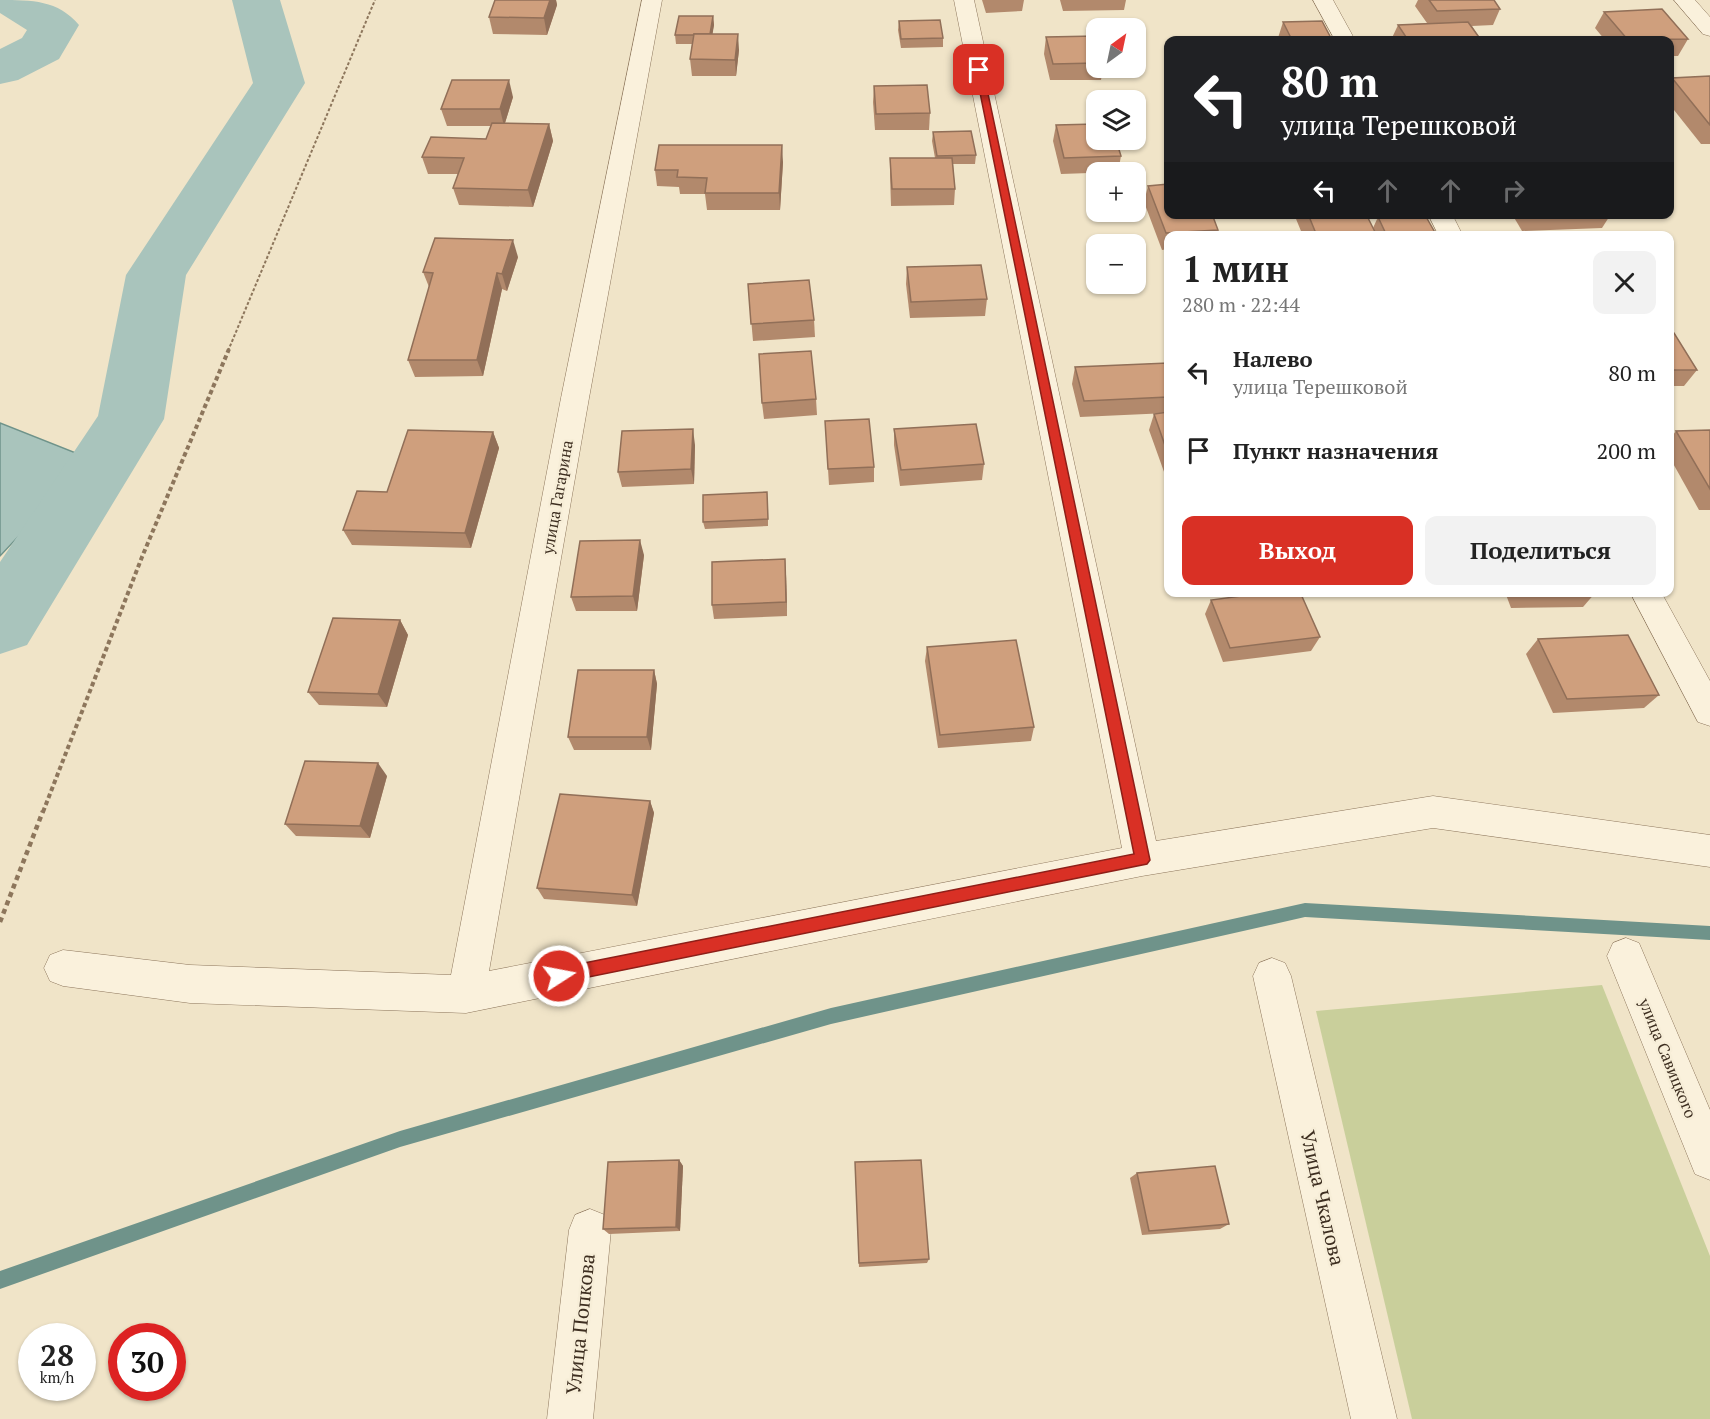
<!DOCTYPE html>
<html lang="ru">
<head>
<meta charset="utf-8">
<style>
  body { margin:0; font-family:"PT Serif",serif; background:#f2f2f2; color:#222; height:100vh; display:flex; flex-direction:column; font-size:22px; white-space:nowrap }
  * { box-sizing:border-box; margin:0 }
  p { font-size:20px; color:#767676 }
  .icon { flex:none; width:33px; height:33px; fill:none; stroke:currentColor; stroke-width:2; stroke-linecap:round; stroke-linejoin:round }
  .map { position:relative; flex:1; overflow:hidden }
  .details { position:absolute; left:1164px; top:231px; width:510px; height:366px; display:flex; flex-direction:column; background:#fff; border-radius:12px; box-shadow:0 2px 4px #0004 }
  .details>* { flex:none }
  .banner { position:absolute; left:1164px; top:36px; width:510px; height:183px; border-radius:12px; box-shadow:0 2px 4px #0004; background:#202124; color:#fff; overflow:hidden }
  .needle { width:39px; rotate:33deg }
  .buttons { position:absolute; left:1086px; top:18px; display:grid; gap:12px }
  .buttons a { display:grid; place-items:center; width:60px; height:60px; border-radius:12px; background:#fff; box-shadow:0 2px 4px #0004; font-size:30px }
  .speed { position:absolute; left:18px; top:1323px; display:flex; gap:12px; font-size:30px; font-weight:700; text-align:center }
  .speed>* { display:grid; place-content:center; width:78px; height:78px; border-radius:50%; background:#fff; box-shadow:0 2px 4px #0004; line-height:1 }
  .speed small { font-size:15px; font-weight:400 }
  .speed .limit { border:9px solid #d22; background:#fff; color:#111 }
  .pin { position:absolute; display:grid; place-items:center; width:51px; height:51px; color:#fff; margin:-26px; border-radius:12px; box-shadow:0 3px 9px #0006 }
  .me { position:absolute; width:66px; margin:-33px; rotate:79deg; stroke-linejoin:round; filter:drop-shadow(0 0 4px #0008) }
  .turn { display:flex; align-items:center; gap:21px; height:126px; padding:0 18px; font-size:27px }
  .turn .icon { width:78px; height:78px; stroke-width:2.5 }
  .turn b { display:block; font-size:42px; line-height:51px }
  .lanes { display:flex; align-items:center; height:57px; padding:0 18px; background:#0003; justify-content:center; gap:30px; direction:ltr }
  .lanes .off { opacity:.35 }
  .round { display:grid; place-items:center; flex:none; width:63px; height:63px; border-radius:12px; background:#f2f2f2 }
  .head { display:flex; align-items:center; justify-content:space-between; height:102px; padding:0 18px }
  h1 { font-size:36px; font-weight:700; line-height:45px }
  .action { display:flex; gap:12px; margin-top:auto; padding:12px 18px }
  .action a { flex:1; height:69px; border-radius:12px; background:#d93025; color:#fff; font-size:24px; font-weight:700; line-height:69px; text-align:center }
  .action a+a { background:#f2f2f2; color:#222 }
  ul { padding:0; list-style:none }
  li { display:flex; align-items:center; gap:18px; height:78px; padding:0 18px }
  li div { flex:1 }
  li b { display:block; font-size:22px }
  li em { font-style:normal }
  .map>svg:first-child { display:block }
</style>
</head>
<body>
<div class="map">
<svg width="1710" height="1419" viewBox="0 0 1710 1419">
  <rect width="100%" height="100%" fill="#f0e4c8"/>
  <!-- green -->
  <polygon fill="#c9cf9b" points="1602,985 1710,1256 1710,1419 1412,1419 1316,1011"/>
  <!-- water -->
  <polygon fill="#a9c4bc" stroke="#6f938a" stroke-width="1.5" points="0,423 91,459 0,556"/>
  <g fill="none" stroke-linecap="round" stroke-linejoin="round">
    <!-- stream -->
    <polygon fill="#6f938a" fill-rule="evenodd" points="1305,903 1710,926 1710,940 1305,917 831,1024 400,1147 0,1289 0,1271 400,1131 831,1008"/>
    <!-- river -->
    <g fill="#a9c4bc" fill-rule="evenodd">
      <path d="M 0,0 C 32,0 58,0 79,25 L 59,59 L 18,80 L 0,84 L 0,49 L 22,38 L 27,30 L 0,13 Z"/>
      <polygon points="232,0 280,0 305,83 186,275 164,419 27,645 0,654 0,562 98,416 126,275 253,83"/>
    </g>
    <defs>
      <g id="minor">
        <polygon points="642,0 662,0 589,398 489,971 1122,848 954,0 974,0 1156,841 1433,796 1710,835 1710,867 1433,828 1142,876 466,1013 190,1003 63,986 50,981 44,968 50,955 63,950 190,965 451,975 561,398"/>
        <polygon points="1313,0 1333,0 1355,40 1335,40"/>
        <polygon points="1674,0 1695,0 1710,17 1710,36 1703,34"/>
        <polygon points="1428,214 1452,214 1463,236 1439,236"/>
        <polygon points="1630,592 1661,592 1710,681 1710,726 1698,722"/>
        <polygon points="1626,938 1639,943 1710,1110 1710,1180 1695,1174 1607,956 1613,943"/>
        <polygon points="1272,958 1285,963 1291,976 1397,1419 1351,1419 1253,976 1259,963"/>
        <polygon points="590,1209 605,1215 611,1230 593,1419 547,1419 569,1230 575,1215"/>
      </g>
    </defs>
    <!-- minor casing -->
    <use href="#minor" stroke="#8d765c" stroke-width="1"/>
    <!-- path-far2 -->
    <polyline stroke="#8d765c" stroke-width="2" stroke-dasharray="3 2" stroke-linecap="butt" points="228,351 375,0"/>
    <!-- path-far1 -->
    <polyline stroke="#8d765c" stroke-width="4" stroke-dasharray="4.5 3" stroke-linecap="butt" points="43,812 142,557 229,349"/>
    <!-- path -->
    <polyline stroke="#8d765c" stroke-width="4.5" stroke-dasharray="5 4" stroke-linecap="butt" points="0,922 43,811"/>
    <!-- minor -->
    <use href="#minor" fill="#faf1dc" fill-rule="evenodd"/>
  </g>
  <!-- wall -->
  <g fill="#b2896c">
    <polygon points="495,0 556,0 557,5 547,35 493,34 489,17"/>
    <polygon points="982,0 1024,0 1022,11 986,13"/>
    <polygon points="1060,0 1126,0 1124,10 1063,11"/>
    <polygon points="1418,0 1494,0 1500,9 1493,25 1472,26 1481,40 1391,40 1398,25 1427,23 1415,6"/>
    <polygon points="1604,12 1688,39 1678,56 1670,56 1670,40 1605,40 1595,28"/>
    <polygon points="713,16 714,25 712,34 739,50 736,76 692,76 690,59 692,44 676,44 675,35"/>
    <polygon points="899,21 943,38 943,47 901,48 898,30"/>
    <polygon points="1283,22 1332,40 1279,40 1278,38"/>
    <polygon points="1096,36 1096,68 1103,68 1101,80 1050,80 1044,54 1046,37"/>
    <polygon points="1710,76 1710,144 1701,144 1670,105 1670,81 1672,78"/>
    <polygon points="874,86 930,113 929,130 875,130 873,102"/>
    <polygon points="513,97 505,123 549,124 553,141 533,207 459,205 453,188 458,174 428,174 422,157 486,139 491,126 447,126 441,109"/>
    <polygon points="1056,125 1121,156 1118,172 1061,174 1053,141"/>
    <polygon points="933,132 976,155 975,164 953,164 955,189 954,205 891,206 890,175 890,158 935,158 932,141"/>
    <polygon points="783,162 780,210 707,210 705,194 680,194 679,187 657,186 655,170"/>
    <polygon points="1148,186 1218,230 1217,236 1168,236 1168,249 1162,250 1144,202"/>
    <polygon points="1294,214 1366,214 1373,228 1378,217 1437,236 1303,236"/>
    <polygon points="1512,214 1611,214 1602,228 1522,231"/>
    <polygon points="518,257 507,291 502,289 483,376 415,377 408,360 429,287 423,272"/>
    <polygon points="907,267 987,299 985,316 910,318 906,284"/>
    <polygon points="748,284 814,320 815,337 753,341"/>
    <polygon points="1670,333 1697,370 1684,386 1670,386"/>
    <polygon points="1168,363 1168,483 1149,430 1154,414 1168,413 1080,417 1072,384 1075,367"/>
    <polygon points="816,399 817,415 764,419 762,403"/>
    <polygon points="825,421 874,467 874,482 829,485"/>
    <polygon points="894,429 984,464 982,480 900,486 894,445"/>
    <polygon points="1710,430 1710,510 1699,510 1670,458 1670,439 1676,431"/>
    <polygon points="493,432 499,448 471,548 352,545 343,530"/>
    <polygon points="695,445 694,484 622,487 618,472"/>
    <polygon points="768,500 768,526 705,529 703,522"/>
    <polygon points="644,555 637,611 576,611 571,597"/>
    <polygon points="786,574 787,616 714,619 712,605"/>
    <polygon points="1505,592 1596,592 1583,607 1511,608"/>
    <polygon points="1211,600 1320,637 1311,651 1223,662 1205,614"/>
    <polygon points="400,620 408,635 387,707 319,705 308,692"/>
    <polygon points="1538,639 1659,695 1644,708 1553,713 1526,654"/>
    <polygon points="927,647 1034,727 1031,741 938,748 925,661"/>
    <polygon points="654,670 657,684 651,750 574,750 568,737"/>
    <polygon points="387,776 370,838 296,836 285,824"/>
    <polygon points="650,801 654,813 637,906 544,899 537,888"/>
    <polygon points="679,1160 683,1166 680,1231 609,1234 603,1229"/>
    <polygon points="855,1162 929,1259 927,1263 859,1267"/>
    <polygon points="1137,1173 1229,1224 1220,1229 1142,1235 1130,1178"/>
  </g>
  <!-- shaded-wall -->
  <g fill="#916f58">
    <polygon points="550,0 556,0 557,5 547,35 544,18"/>
    <polygon points="713,16 714,25 711,44 710,36"/>
    <polygon points="738,34 739,50 736,76 735,60"/>
    <polygon points="509,80 513,97 504,126 500,109"/>
    <polygon points="549,124 553,141 533,207 528,190"/>
    <polygon points="782,145 783,162 780,210 779,193"/>
    <polygon points="513,240 518,257 507,291 502,274"/>
    <polygon points="497,273 502,289 483,376 477,360"/>
    <polygon points="693,429 695,445 694,484 691,469"/>
    <polygon points="493,432 499,448 471,548 465,533"/>
    <polygon points="640,540 644,555 637,611 633,596"/>
    <polygon points="785,559 786,574 787,616 786,602"/>
    <polygon points="400,620 408,635 387,707 378,694"/>
    <polygon points="654,670 657,684 651,750 647,737"/>
    <polygon points="378,763 387,776 370,838 360,826"/>
    <polygon points="650,801 654,813 637,906 632,895"/>
    <polygon points="679,1160 683,1166 680,1231 676,1227"/>
  </g>
  <!-- building -->
  <g fill="#cf9f7d" stroke="#916f58" stroke-width="1.5">
    <polygon points="495,0 550,0 544,18 489,17"/>
    <polygon points="1429,0 1494,0 1500,9 1437,11"/>
    <polygon points="1662,9 1688,39 1628,40 1604,12"/>
    <polygon points="679,16 713,16 710,34 694,34 693,35 675,35"/>
    <polygon points="940,20 943,38 901,39 899,21"/>
    <polygon points="1322,21 1332,40 1292,40 1283,22"/>
    <polygon points="1468,22 1481,40 1408,40 1398,25"/>
    <polygon points="694,34 738,34 735,60 690,59"/>
    <polygon points="1096,36 1096,63 1053,64 1046,37"/>
    <polygon points="1710,76 1710,125 1672,78"/>
    <polygon points="452,80 509,80 500,109 441,109"/>
    <polygon points="927,85 930,113 876,114 874,86"/>
    <polygon points="492,123 549,124 528,190 453,188 464,158 422,157 431,137 486,139"/>
    <polygon points="1096,124 1096,140 1116,140 1121,156 1064,158 1056,125"/>
    <polygon points="971,131 976,155 937,156 933,132"/>
    <polygon points="659,145 782,145 779,193 705,193 707,178 677,177 678,170 655,170"/>
    <polygon points="890,158 952,158 955,189 892,189"/>
    <polygon points="1168,184 1168,214 1212,214 1218,230 1166,233 1148,186"/>
    <polygon points="1308,214 1366,214 1377,236 1317,236"/>
    <polygon points="1425,215 1437,236 1387,236 1378,217"/>
    <polygon points="435,238 513,240 502,274 497,273 477,360 408,360 433,273 423,272"/>
    <polygon points="981,265 987,299 911,302 907,267"/>
    <polygon points="809,280 814,320 751,324 748,284"/>
    <polygon points="1670,333 1674,333 1697,370 1670,370"/>
    <polygon points="811,351 816,399 762,403 759,354"/>
    <polygon points="1168,363 1168,397 1084,401 1075,367"/>
    <polygon points="1168,412 1168,454 1154,414"/>
    <polygon points="869,419 874,467 828,469 825,421"/>
    <polygon points="976,424 984,464 901,470 894,429"/>
    <polygon points="693,429 691,469 618,472 622,431"/>
    <polygon points="408,430 493,432 465,533 343,530 357,491 387,492"/>
    <polygon points="1710,430 1710,489 1676,431"/>
    <polygon points="767,492 768,519 703,522 703,495"/>
    <polygon points="640,540 633,596 571,597 580,541"/>
    <polygon points="785,559 786,602 712,605 712,562"/>
    <polygon points="1271,592 1300,592 1320,637 1230,648 1211,600"/>
    <polygon points="333,618 400,620 378,694 308,692"/>
    <polygon points="1628,635 1659,695 1567,699 1538,639"/>
    <polygon points="1016,640 1034,727 940,735 927,647"/>
    <polygon points="578,670 654,670 647,737 568,737"/>
    <polygon points="305,761 378,763 360,826 285,824"/>
    <polygon points="560,794 650,801 632,895 537,888"/>
    <polygon points="679,1160 676,1227 603,1229 608,1162"/>
    <polygon points="921,1160 929,1259 859,1263 855,1162"/>
    <polygon points="1215,1166 1229,1224 1149,1231 1137,1173"/>
  </g>
  <!-- route -->
  <polygon fill="#d93025" stroke="#8d1f18" stroke-width="1.5" points="975,68 983,70 1150,860 1147,864 559,983 554,981 551,976 554,970 559,968 1134,854"/>
  <g text-anchor="middle" dominant-baseline="central" stroke-width="5" stroke-linejoin="round" paint-order="stroke">
    <!-- street labels -->
    <g font-size="16" fill="#3d2e20" stroke="#f7eed8">
      <text transform="translate(557 497) rotate(-80)">улица Гагарина</text>
      <text transform="translate(1668 1058) rotate(68)">улица Савицкого</text>
    </g>
    <!-- near-street labels -->
    <g font-size="20" fill="#3d2e20" stroke="#f7eed8">
      <text transform="translate(1323 1198) rotate(77)">Улица Чкалова</text>
      <text transform="translate(580 1324) rotate(-84)">Улица Попкова</text>
    </g>
  </g>
</svg>
<div class="buttons">
<a><svg class="needle" viewBox="-14 -14 28 28"><path d="M0-13l5 13h-10z" fill="#e53935"/><path d="M0 13l5-13h-10z" fill="#767676"/></svg></a>
<a><svg class="icon" aria-label="layers" viewBox="0 0 24 24"><path d="M12 4l9 5-9 5-9-5zM3 14l9 5 9-5"/></svg></a>
<a>+</a>
<a>−</a>
</div>
<div class="speed"><div>28<small>km/h</small></div><div class="limit">30</div></div>
<div class="pin" style="left:979px;top:70px;background:#d93025"><svg class="icon" aria-label="arrive" viewBox="0 0 24 24"><path d="M6 21V4h12l-3 4 3 4H6"/></svg></div>
<svg class="me" style="left:559px;top:976px" viewBox="-20 -20 40 40"><circle r="17" fill="#d93025" stroke="#fff" stroke-width="3"/><path d="M0-11L8 9 0 5-8 9z" fill="#fff"/></svg>
<div class="banner">
<div class="turn"><svg class="icon" aria-label="left" viewBox="0 0 24 24"><path d="M17 20v-9H6M10 6l-5 5 5 5"/></svg><div><b>80 m</b>улица Терешковой</div></div>
<div class="lanes"><svg class="icon" aria-label="left" viewBox="0 0 24 24"><path d="M17 20v-9H6M10 6l-5 5 5 5"/></svg><svg class="icon off" aria-label="ahead" viewBox="0 0 24 24"><path d="M12 20V5M6 11l6-6 6 6"/></svg><svg class="icon off" aria-label="ahead" viewBox="0 0 24 24"><path d="M12 20V5M6 11l6-6 6 6"/></svg><svg class="icon off" aria-label="right" viewBox="0 0 24 24"><path d="M7 20v-9h11M14 6l5 5-5 5"/></svg></div>
</div>
<section class="details">
<div class="head"><div><h1>1 мин</h1><p>280 m · 22:44</p></div><a class="round"><svg class="icon" aria-label="close" viewBox="0 0 24 24"><path d="M6 6l12 12M18 6L6 18"/></svg></a></div>
<ul>
<li><svg class="icon" aria-label="left" viewBox="0 0 24 24"><path d="M17 20v-9H6M10 6l-5 5 5 5"/></svg><div><b>Налево</b><p>улица Терешковой</p></div><em>80 m</em></li>
<li><svg class="icon" aria-label="arrive" viewBox="0 0 24 24"><path d="M6 21V4h12l-3 4 3 4H6"/></svg><div><b>Пункт назначения</b></div><em>200 m</em></li>
</ul>
<div class="action"><a>Выход</a><a>Поделиться</a></div>
</section>
</div>
</body>
</html>
